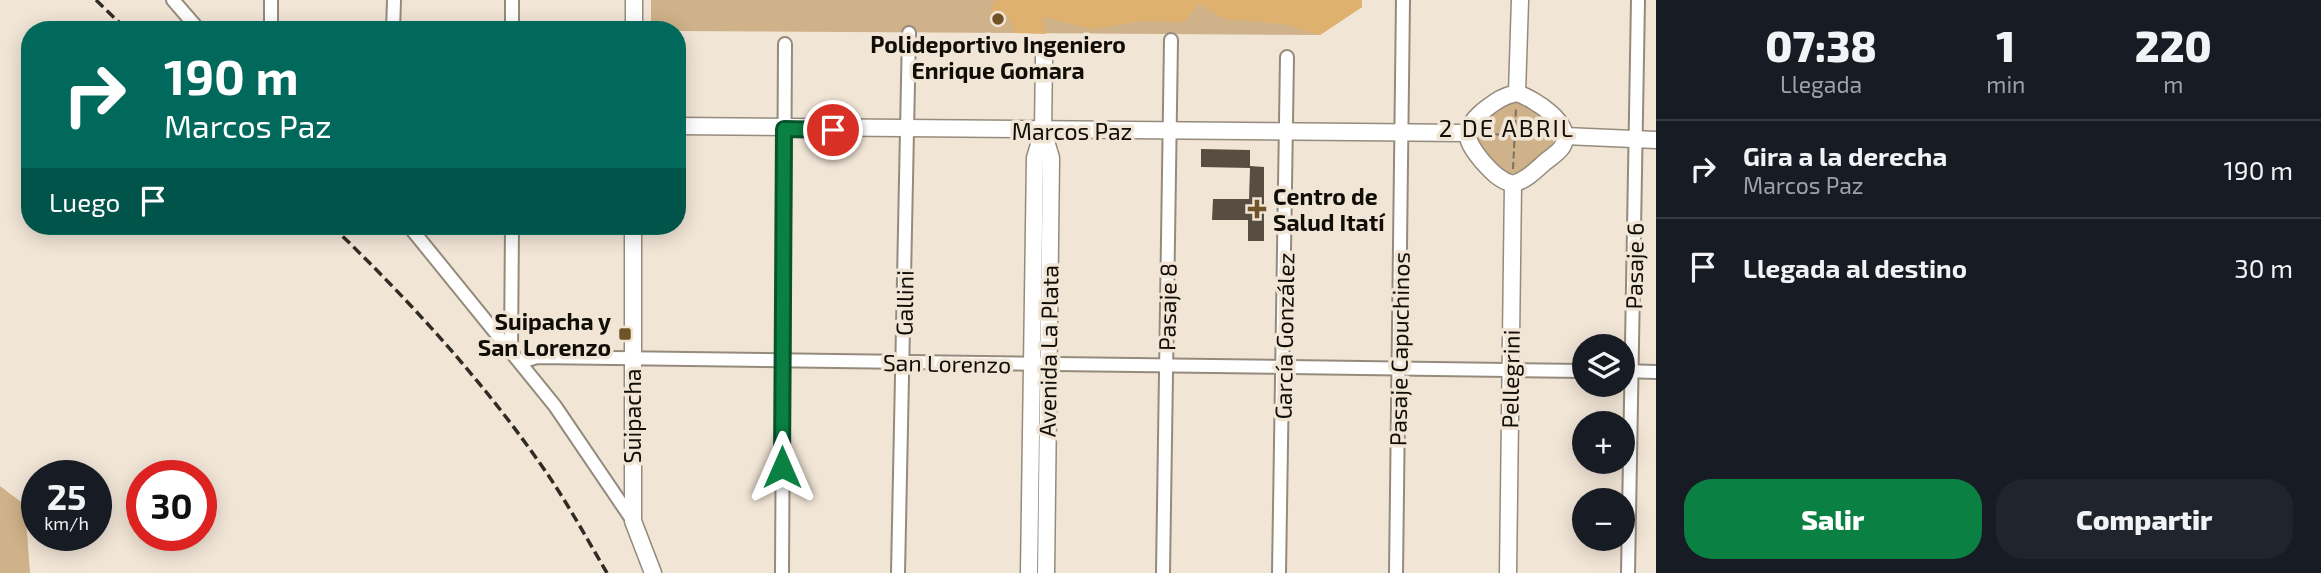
<!DOCTYPE html>
<html lang="es">
<head>
<meta charset="utf-8">
<style>
  body { margin:0; font-family:"Exo 2",sans-serif; background:#20242c; color:#f1f3f6; height:100vh; display:flex; flex-direction:column; font-size:26px; white-space:nowrap }
  * { box-sizing:border-box; margin:0 }
  p { font-size:23px; color:#9ea1a6 }
  .icon { flex:none; width:38px; height:38px; fill:none; stroke:currentColor; stroke-width:2; stroke-linecap:round; stroke-linejoin:round }
  .map { position:relative; flex:1; overflow:hidden }
  .drawer { display:flex; flex-direction:column; background:#171b24; width:665px }
  .drawer>* { flex:none }
  .banner { position:absolute; left:21px; top:21px; width:665px; height:214px; border-radius:28px; box-shadow:0 4px 18px #0003; background:#00695c; color:#fff; overflow:hidden }
  .fabs { position:absolute; left:1572px; top:334px; display:grid; gap:14px }
  .fabs a { display:grid; place-items:center; width:63px; height:63px; border-radius:50%; background:#171b24; box-shadow:0 4px 18px #0003; font-size:35px }
  .speed { position:absolute; left:21px; top:460px; display:flex; gap:14px; font-size:35px; font-weight:700; text-align:center }
  .speed>* { display:grid; place-content:center; width:91px; height:91px; border-radius:50%; background:#171b24; box-shadow:0 4px 18px #0003; line-height:1 }
  .speed small { font-size:18px; font-weight:400 }
  .speed .limit { border:10px solid #d22; background:#fff; color:#111 }
  .pin { position:absolute; display:grid; place-items:center; width:60px; height:60px; color:#fff; margin:-30px; border:4px solid #fff; border-radius:50%; box-shadow:0 2px 7px #0007 }
  .me { position:absolute; width:77px; margin:-38px; rotate:0deg; stroke-linejoin:round; filter:drop-shadow(0 0 5px #0008) }
  .turn { display:flex; align-items:center; gap:24px; height:147px; padding:0 28px; font-size:32px }
  .turn .icon { width:91px; height:91px; stroke-width:2.5 }
  .turn b { display:block; font-size:49px; line-height:60px }
  .then { display:flex; align-items:center; height:66px; padding:0 28px; background:#0003; gap:14px; font-size:26px }
  .eta { display:flex; justify-content:space-evenly; align-items:center; height:119px; text-align:center }
  .eta b { font-size:42px; font-weight:800; line-height:49px }
  .cta { display:flex; gap:14px; margin-top:auto; padding:14px 28px }
  .cta a { flex:1; height:80px; border-radius:28px; background:#0b8043; color:#fff; font-size:28px; font-weight:800; line-height:80px; text-align:center }
  .cta a+a { background:#20242c; color:#f1f3f6 }
  ul { padding:0; list-style:none }
  li { display:flex; align-items:center; gap:21px; height:98px; padding:0 28px; border-top:2px solid #363941 }
  li div { flex:1 }
  li b { display:block; font-size:26px }
  li em { font-style:normal }
  main { display:flex; flex:1; min-height:0 }
  .map>svg:first-child { display:block }
</style>
</head>
<body>
<main>
<div class="map">
<svg width="1656" height="573" viewBox="0 0 1656 573">
  <rect width="100%" height="100%" fill="#f1e5d6"/>
  <!-- green -->
  <g fill="#cfb289">
    <polygon points="651,0 1362,0 1362,7 1320,35 677,31 651,30"/>
    <polygon points="1501,103 1525,103 1554,128 1553,145 1521,174 1503,172 1477,146 1477,127"/>
    <polygon points="0,486 25,505 30,573 0,573"/>
  </g>
  <!-- forest -->
  <polygon fill="#dfb16e" points="995,0 1362,0 1362,7 1320,35 1283,24 1225,19 1199,4 1184,22 1142,21 1092,29 1043,17 1046,34 1015,33 1008,16 990,13"/>
  <!-- building -->
  <polygon fill="#574e41" points="1201,149 1250,150 1250,166 1264,167 1264,241 1248,241 1248,220 1212,220 1213,199 1249,199 1250,168 1201,167"/>
  <g fill="none" stroke-linecap="round" stroke-linejoin="round">
    <defs>
      <g id="minor">
        <polyline points="173,0 199,30"/>
        <polyline points="271,30 271,0"/>
        <polyline points="393,30 394,0"/>
        <polyline points="512,30 512,0"/>
        <polyline points="409,226 555,406 633,521"/>
        <polyline points="511,350 512,226"/>
        <polyline points="521,362 537,357 1584,371"/>
        <polyline points="1622,371 1656,372"/>
        <polyline points="782,573 785,44"/>
        <polyline points="898,573 909,33"/>
        <polyline points="1163,573 1171,40"/>
        <polyline points="1279,573 1287,57"/>
        <polyline points="1396,573 1403,0"/>
        <polyline points="1628,573 1638,0"/>
      </g>
      <g id="tertiary">
        <polyline points="634,0 634,30"/>
        <path d="M 1517,93 C 1534,99 1576,124 1562,147 C 1558,153 1550,158 1545,162 C 1535,171 1526,180 1513,184 C 1499,180 1492,172 1482,161 C 1465,140 1461,130 1483,111 C 1495,102 1502,96 1517,93 Z"/>
        <polyline points="1517,93 1520,0"/>
        <polyline points="677,126 1467,133"/>
        <polyline points="1043,131 1051,158 1046,573"/>
        <polyline points="1565,136 1656,140"/>
        <polyline points="633,226 633,521 653,573"/>
        <polyline points="1029,573 1035,158 1043,131 1044,57"/>
        <polyline points="1508,573 1513,184"/>
      </g>
    </defs>
    <!-- minor casing -->
    <use href="#minor" stroke="#958b7c" stroke-width="16"/>
    <!-- tertiary casing -->
    <use href="#tertiary" stroke="#958b7c" stroke-width="19"/>
    <!-- path -->
    <g stroke="#787167" stroke-width="2" stroke-dasharray="7 3.5" stroke-linecap="butt">
      <polyline points="1482,134 1550,136"/>
      <polyline points="1513,169 1516,108"/>
    </g>
    <!-- minor -->
    <use href="#minor" stroke="#fff" stroke-width="12"/>
    <!-- tertiary -->
    <use href="#tertiary" stroke="#fff" stroke-width="16"/>
    <!-- rail -->
    <g stroke="#302c25" stroke-width="3.5" stroke-dasharray="10 5" stroke-linecap="butt">
      <polyline points="96,0 127,30"/>
      <path d="M 332,226 C 410,301 485,383 546,472 C 568,504 587,539 607,573"/>
    </g>
  </g>
  <g fill="none" stroke-linecap="round" stroke-linejoin="round">
    <defs>
      <polyline id="route" points="782,467 784,129 833,130"/>
    </defs>
    <!-- route casing -->
    <use href="#route" stroke="#07532c" stroke-width="18"/>
    <!-- route -->
    <use href="#route" stroke="#0b8043" stroke-width="12"/>
  </g>
  <!-- markers -->
  <g fill="#705327" stroke="#f1e5d6" stroke-width="2.5">
    <circle cx="998" cy="19" r="7"/>
    <path d="M1253.5 198.5h7v7h7v7h-7v7h-7v-7h-7v-7h7z"/>
    <rect x="618" y="327" width="14" height="14" rx="3.5"/>
  </g>
  <g text-anchor="middle" dominant-baseline="central" stroke-width="7" stroke-linejoin="round" paint-order="stroke">
    <!-- poi labels -->
    <g font-size="23" font-weight="bold" fill="#110e08" stroke="#f1e5d6">
      <text x="998" y="44">Polideportivo Ingeniero<tspan x="998" dy="26">Enrique Gomara</tspan></text>
      <text x="1273" y="196" text-anchor="start">Centro de<tspan x="1273" dy="26">Salud Itatí</tspan></text>
      <text x="611" y="321" text-anchor="end">Suipacha y<tspan x="611" dy="26">San Lorenzo</tspan></text>
    </g>
    <!-- street labels -->
    <g font-size="23" fill="#110e08" stroke="#f1e5d6">
      <text x="1072" y="131">Marcos Paz</text>
      <text transform="translate(1634 266) rotate(-89)">Pasaje 6</text>
      <text transform="translate(904 303) rotate(-89)">Gallini</text>
      <text transform="translate(1167 307) rotate(-89)">Pasaje 8</text>
      <text transform="translate(1284 336) rotate(-89)">García González</text>
      <text transform="translate(1399 349) rotate(-89)">Pasaje Capuchinos</text>
      <text transform="translate(1048 351) rotate(-89)">Avenida La Plata</text>
      <text transform="translate(947 363) rotate(1)">San Lorenzo</text>
      <text transform="translate(1510 379) rotate(-89)">Pellegrini</text>
      <text transform="translate(632 416) rotate(-90)">Suipacha</text>
    </g>
    <!-- neighbourhood labels -->
    <g font-size="24" letter-spacing="2" fill="#110e08" stroke="#f1e5d6">
      <text x="1507" y="127">2 DE ABRIL</text>
    </g>
  </g>
</svg>
<div class="fabs">
<a><svg class="icon" aria-label="layers" viewBox="0 0 24 24"><path d="M12 4l9 5-9 5-9-5zM3 14l9 5 9-5"/></svg></a>
<a>+</a>
<a>−</a>
</div>
<div class="speed"><div>25<small>km/h</small></div><div class="limit">30</div></div>
<div class="pin" style="left:833px;top:130px;background:#d93025"><svg class="icon" aria-label="arrive" viewBox="0 0 24 24"><path d="M6 21V4h12l-3 4 3 4H6"/></svg></div>
<svg class="me" style="left:782px;top:467px" viewBox="-20 -20 40 40"><path d="M0-17L14 15 0 8-14 15z" fill="#0b8043" stroke="#fff" stroke-width="4"/></svg>
<div class="banner">
<div class="turn"><svg class="icon" aria-label="right" viewBox="0 0 24 24"><path d="M7 20v-9h11M14 6l5 5-5 5"/></svg><div><b>190 m</b>Marcos Paz</div></div>
<div class="then">Luego<svg class="icon" aria-label="arrive" viewBox="0 0 24 24"><path d="M6 21V4h12l-3 4 3 4H6"/></svg></div>
</div>
</div>
<section class="drawer">
<div class="eta">
<div><b>07:38</b><p>Llegada</p></div>
<div><b>1</b><p>min</p></div>
<div><b>220</b><p>m</p></div>
</div>
<ul>
<li><svg class="icon" aria-label="right" viewBox="0 0 24 24"><path d="M7 20v-9h11M14 6l5 5-5 5"/></svg><div><b>Gira a la derecha</b><p>Marcos Paz</p></div><em>190 m</em></li>
<li><svg class="icon" aria-label="arrive" viewBox="0 0 24 24"><path d="M6 21V4h12l-3 4 3 4H6"/></svg><div><b>Llegada al destino</b></div><em>30 m</em></li>
</ul>
<div class="cta"><a>Salir</a><a>Compartir</a></div>
</section>
</main>
</body>
</html>
